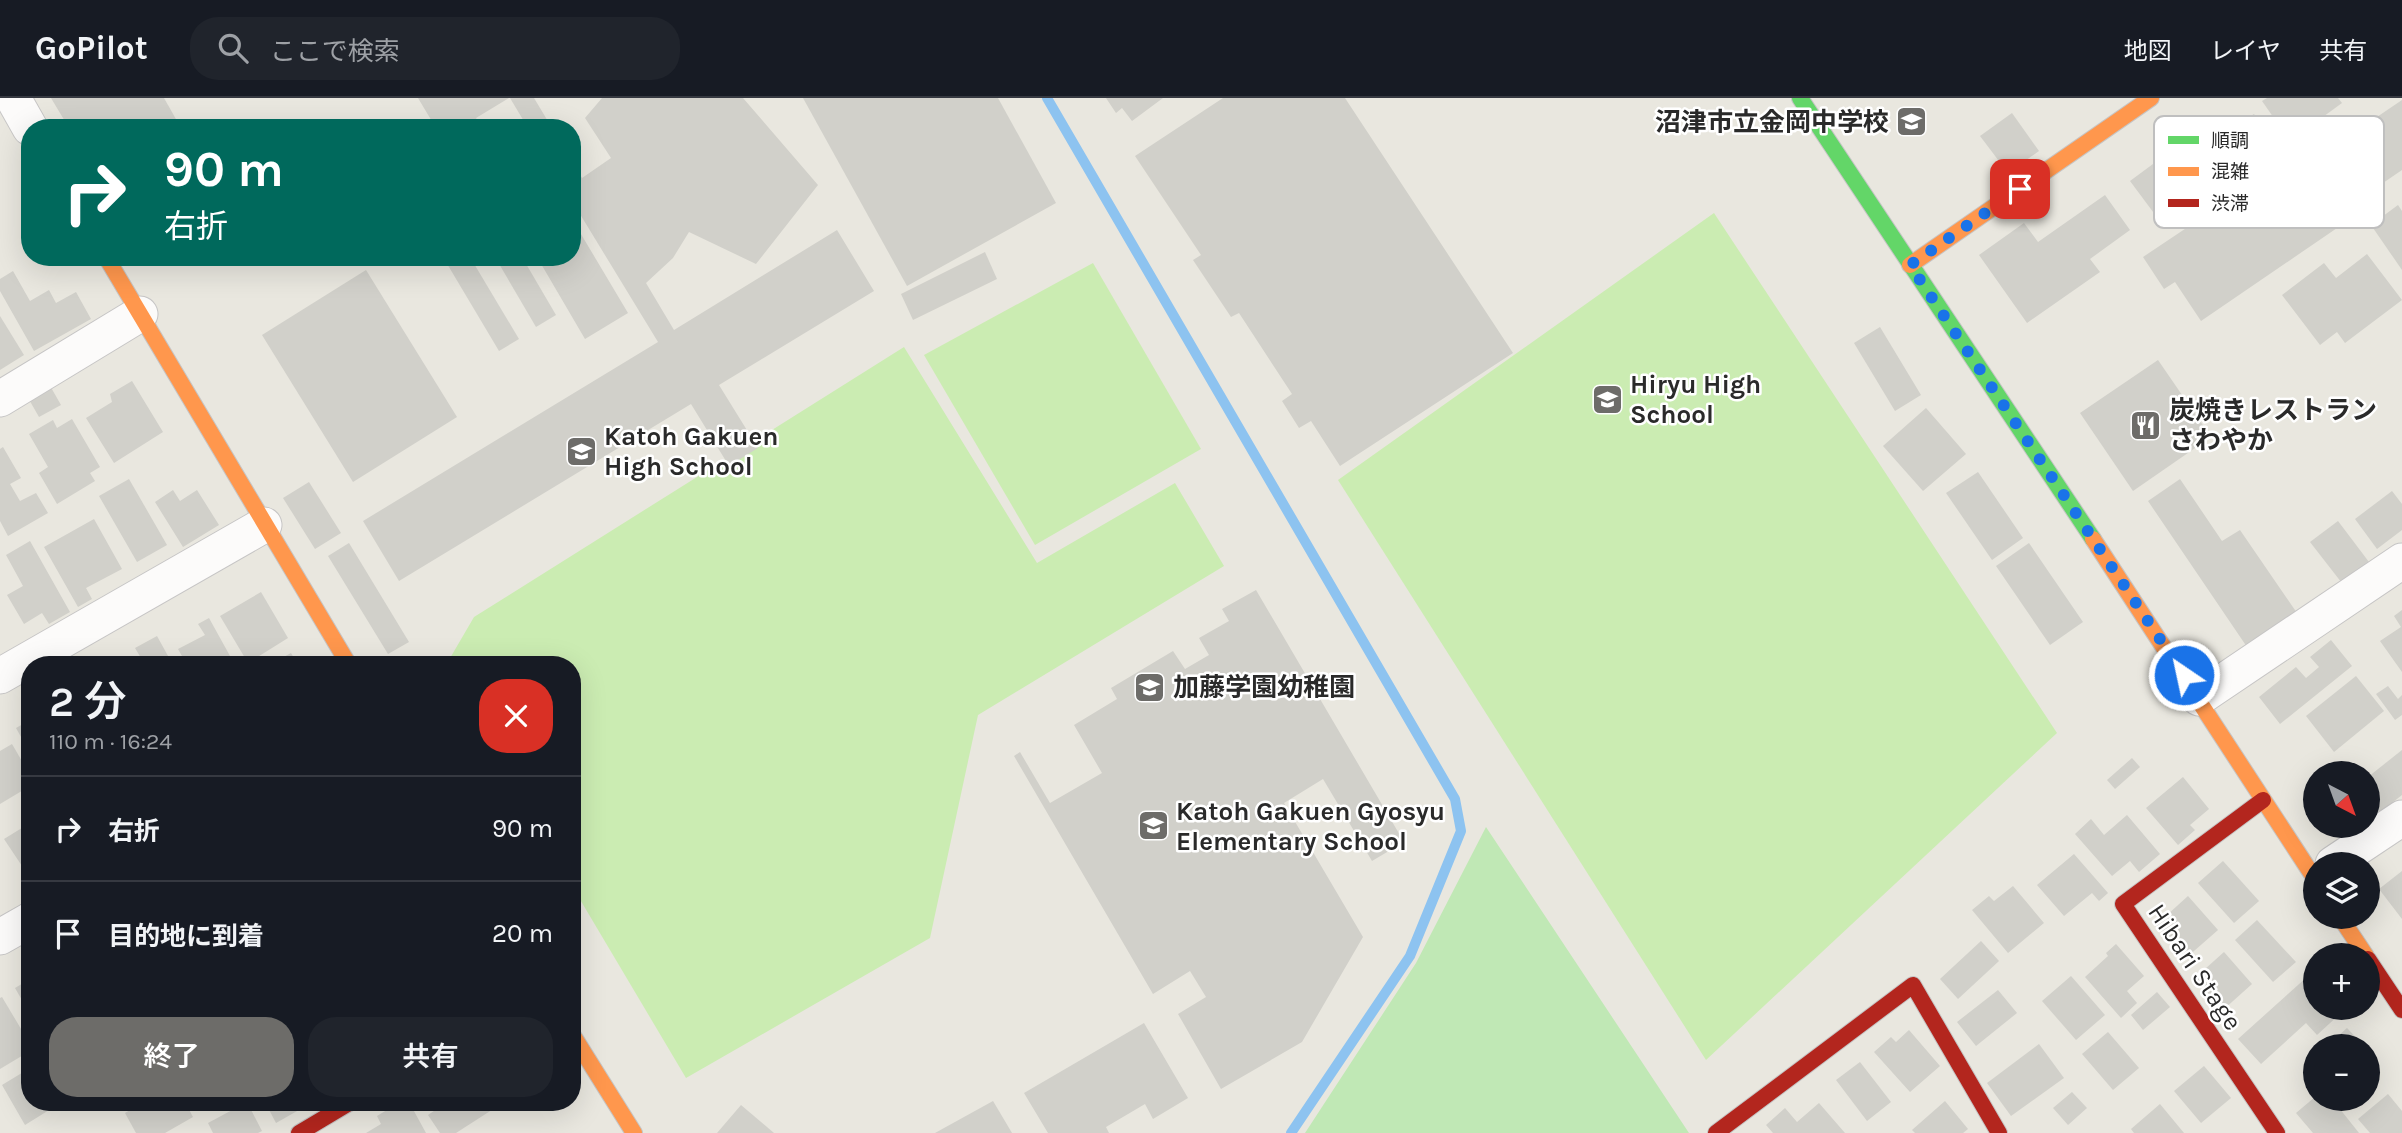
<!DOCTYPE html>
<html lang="ja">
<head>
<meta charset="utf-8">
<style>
  body { margin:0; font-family:Karla,"Noto Sans JP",sans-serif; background:#20242c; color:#f1f3f6; height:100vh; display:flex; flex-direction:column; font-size:26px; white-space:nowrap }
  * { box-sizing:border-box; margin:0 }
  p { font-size:23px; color:#9ea1a6 }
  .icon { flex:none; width:38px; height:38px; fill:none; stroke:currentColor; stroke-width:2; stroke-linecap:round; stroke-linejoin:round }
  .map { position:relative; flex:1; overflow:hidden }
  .sheet { position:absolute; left:21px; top:558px; width:560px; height:455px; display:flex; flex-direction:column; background:#171b24; border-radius:28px; box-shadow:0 7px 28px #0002 }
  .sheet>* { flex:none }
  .guide { position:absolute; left:21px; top:21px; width:560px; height:147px; border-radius:28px; box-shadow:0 7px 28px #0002; background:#00695c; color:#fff; overflow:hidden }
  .needle { width:46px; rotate:139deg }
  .controls { position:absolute; left:2303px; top:663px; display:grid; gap:14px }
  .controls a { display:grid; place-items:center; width:77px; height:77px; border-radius:50%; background:#171b24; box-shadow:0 7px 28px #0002; font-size:35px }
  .pin { position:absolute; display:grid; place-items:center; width:60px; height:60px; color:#fff; margin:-30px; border-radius:14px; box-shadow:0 4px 10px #0006 }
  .me { position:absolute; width:77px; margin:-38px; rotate:326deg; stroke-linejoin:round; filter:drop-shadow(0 0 5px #0008) }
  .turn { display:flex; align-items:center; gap:24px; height:147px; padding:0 28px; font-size:32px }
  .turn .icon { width:91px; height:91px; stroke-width:2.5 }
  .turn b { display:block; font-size:49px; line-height:60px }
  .round { display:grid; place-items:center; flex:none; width:74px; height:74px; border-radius:28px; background:#20242c }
  .summary { display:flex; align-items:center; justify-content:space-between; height:119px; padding:0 28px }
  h1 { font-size:42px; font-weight:600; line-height:52px }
  .button { display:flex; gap:14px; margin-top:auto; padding:14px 28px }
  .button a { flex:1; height:80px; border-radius:28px; background:#6d6c69; color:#fff; font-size:28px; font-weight:600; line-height:80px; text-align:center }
  .button a+a { background:#20242c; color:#f1f3f6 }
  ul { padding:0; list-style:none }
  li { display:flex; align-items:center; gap:21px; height:105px; padding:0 28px; border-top:2px solid #363941 }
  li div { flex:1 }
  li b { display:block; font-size:26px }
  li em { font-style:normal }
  header { display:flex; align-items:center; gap:42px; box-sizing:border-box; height:98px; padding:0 35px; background:#171b24; border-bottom:2px solid #363941 }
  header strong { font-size:33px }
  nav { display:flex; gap:38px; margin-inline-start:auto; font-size:24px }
  .search { width:490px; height:63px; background:#20242c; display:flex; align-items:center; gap:18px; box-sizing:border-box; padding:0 24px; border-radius:28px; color:#9ea1a6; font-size:26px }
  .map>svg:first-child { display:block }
</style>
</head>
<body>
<header>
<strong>GoPilot</strong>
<div class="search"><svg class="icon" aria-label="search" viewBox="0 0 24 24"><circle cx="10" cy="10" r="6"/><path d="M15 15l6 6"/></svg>ここで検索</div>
<nav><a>地図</a><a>レイヤ</a><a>共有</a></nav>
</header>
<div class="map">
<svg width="2402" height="1035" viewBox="0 0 2402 1035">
  <rect width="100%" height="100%" fill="#e9e7df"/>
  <!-- green -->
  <polygon fill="#c0e8b5" points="1486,729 1689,1035 1305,1035 1416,865"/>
  <!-- pitch -->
  <g fill="#cbecb2">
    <polygon points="1714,115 2057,635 1706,962 1338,382"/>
    <polygon points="1093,165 1201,351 1035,447 924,257"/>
    <polygon points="904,249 1037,465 1175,385 1224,468 978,617 930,840 686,980 572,788 572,567 446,567 474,519"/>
  </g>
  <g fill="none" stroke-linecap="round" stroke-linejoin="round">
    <!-- stream -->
    <polyline stroke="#8dc3f0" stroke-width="10" points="1047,0 1455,701 1461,733 1410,858 1291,1035"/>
  </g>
  <!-- building -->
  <g fill="#d1d0ca">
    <polygon points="51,0 164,0 181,30 69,30"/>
    <polygon points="418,0 509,0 476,20 482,30 436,30"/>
    <polygon points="510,0 534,0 552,30 528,30"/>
    <polygon points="602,0 743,0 818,87 756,166 689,134 673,160 646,185 674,232 837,132 874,193 719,287 758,350 729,368 691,306 399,483 363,423 658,244 572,103 572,63 582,80 611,60 585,20"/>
    <polygon points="803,0 998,0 1056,105 907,188"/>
    <polygon points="1106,0 1163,0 1132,23 1122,10 1116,15"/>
    <polygon points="1223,0 1345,0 1513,255 1340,368 1311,323 1299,330 1282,303 1292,296 1239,215 1231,219 1193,162 1201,157 1135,58"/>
    <polygon points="2267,0 2338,0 2342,5 2290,43 2262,3"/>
    <polygon points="2402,2 2402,72 2345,111 2312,63"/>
    <polygon points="2012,15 2039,53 2008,75 1980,38"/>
    <polygon points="2254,16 2280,55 2237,83 2211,44"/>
    <polygon points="2176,49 2211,96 2165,130 2130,83"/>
    <polygon points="2294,58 2340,128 2201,223 2175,184 2164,191 2143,159"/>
    <polygon points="2105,97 2130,132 2090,161 2100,174 2027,225 1979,157 2024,125 2038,144"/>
    <polygon points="2398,107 2402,113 2402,172 2371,127"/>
    <polygon points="572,121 628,215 585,241 537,159 572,159"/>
    <polygon points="985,154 997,181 913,222 901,196"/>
    <polygon points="2367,156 2402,202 2345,245 2337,234 2320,247 2282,197 2324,165 2336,180"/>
    <polygon points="443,159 470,159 519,241 499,253"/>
    <polygon points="495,159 522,159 556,217 536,229"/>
    <polygon points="366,172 457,319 353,384 262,237"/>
    <polygon points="13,173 30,203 49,192 56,205 76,194 91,221 34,253 0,193 0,181"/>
    <polygon points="0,218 24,257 0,272"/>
    <polygon points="1880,229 1921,297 1895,313 1854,245"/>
    <polygon points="2158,262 2211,339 2133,393 2080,315"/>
    <polygon points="132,283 163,334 114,365 86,320 112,304 110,296"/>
    <polygon points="49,286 61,307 39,319 27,298"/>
    <polygon points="1926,310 1966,356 1923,393 1883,348"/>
    <polygon points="72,321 100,369 90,375 95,383 57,406 39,375 48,369 29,336 53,322 57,330"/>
    <polygon points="3,349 21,380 10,386 20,403 36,395 48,415 8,438 0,423 0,351"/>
    <polygon points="1978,374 2023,440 1992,462 1946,395"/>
    <polygon points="129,381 167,447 137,464 99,398"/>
    <polygon points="2180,381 2222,443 2240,432 2297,515 2247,549 2148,403"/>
    <polygon points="309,384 341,435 315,451 283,400"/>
    <polygon points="173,392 180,403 197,392 219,427 183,449 155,404"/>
    <polygon points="2392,393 2402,406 2402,432 2377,451 2355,421"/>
    <polygon points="94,421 122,471 86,490 92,501 78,509 44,449"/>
    <polygon points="2338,423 2372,468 2345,489 2310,444"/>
    <polygon points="30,443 70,514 49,526 42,515 24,526 7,497 23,488 6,457"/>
    <polygon points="349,445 409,544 388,556 328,458"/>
    <polygon points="2029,445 2083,524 2050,547 1996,468"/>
    <polygon points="1256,492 1404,744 1372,763 1323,681 1284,705 1363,839 1302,944 1221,991 1178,916 1206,899 1190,873 1153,896 1014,658 1020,654 1050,705 1102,675 1074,627 1117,601 1111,590 1173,553 1185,571 1209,557 1199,540 1229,523 1222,511"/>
    <polygon points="261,494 288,540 248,565 220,518"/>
    <polygon points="2402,512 2402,574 2380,543 2401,529 2394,518"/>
    <polygon points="209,520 235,567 187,567 178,551 205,537 198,526"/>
    <polygon points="157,538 173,567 127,567 141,560 135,550"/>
    <polygon points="2331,542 2352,568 2280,626 2259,599 2296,569 2306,580 2319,569 2310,559"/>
    <polygon points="291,555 298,567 269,567"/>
    <polygon points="2356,578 2384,613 2334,654 2306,618"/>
    <polygon points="2388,588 2398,601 2402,597 2402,617 2395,622 2376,596"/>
    <polygon points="30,622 30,655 16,630"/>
    <polygon points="12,646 30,677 30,688 0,706 0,653"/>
    <polygon points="2402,652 2402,697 2370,722 2368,719 2368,679"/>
    <polygon points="2132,660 2140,669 2115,691 2107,682"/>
    <polygon points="2183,679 2209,711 2190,727 2195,732 2178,747 2146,710"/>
    <polygon points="2127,717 2160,756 2139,774 2130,763 2112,778 2075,736 2091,721 2104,737"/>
    <polygon points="30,725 30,772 26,774 4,741"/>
    <polygon points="2074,756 2108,795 2099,803 2092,795 2064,818 2037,787"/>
    <polygon points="2223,763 2259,803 2234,825 2198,785"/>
    <polygon points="2402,773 2402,821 2379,791"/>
    <polygon points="2013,788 2044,825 2008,855 1972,812 1989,798 1994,803"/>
    <polygon points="2188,798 2218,832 2186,860 2156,827"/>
    <polygon points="2257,822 2296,864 2273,884 2235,842"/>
    <polygon points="1981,843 1999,863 1958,901 1940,881"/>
    <polygon points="2116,846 2144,878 2127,893 2137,905 2121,920 2085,879 2108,858 2106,855"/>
    <polygon points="2224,854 2252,886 2223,912 2195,880"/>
    <polygon points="2071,878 2105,917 2076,942 2042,903"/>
    <polygon points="2308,878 2315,886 2315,910 2336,910 2341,915 2317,937 2306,925 2261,966 2238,941"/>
    <polygon points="30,881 30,916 15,890"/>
    <polygon points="1998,892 2017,915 1976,948 1957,924"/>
    <polygon points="2157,894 2170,909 2143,932 2131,917"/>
    <polygon points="2,899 30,946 30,953 0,971 0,900"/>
    <polygon points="1144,925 1188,1000 1153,1021 1145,1006 1106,1029 1109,1035 1048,1035 1024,995"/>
    <polygon points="2347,930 2364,948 2327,948"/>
    <polygon points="1909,932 1940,968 1910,994 1874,954 1891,939 1896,944"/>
    <polygon points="2108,934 2139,970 2113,992 2082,956"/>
    <polygon points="2039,946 2064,980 2011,1018 1987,985"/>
    <polygon points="1860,964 1891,1004 1867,1023 1836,982"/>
    <polygon points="2204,968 2231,1000 2201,1025 2174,993"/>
    <polygon points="30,970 30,1004 62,1004 25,1027 2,987"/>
    <polygon points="2072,994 2087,1010 2068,1027 2053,1010"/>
    <polygon points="2388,996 2402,1013 2402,1035 2370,1035 2358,1021"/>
    <polygon points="2315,999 2315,1001 2332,1001 2359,1035 2313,1035 2296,1015"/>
    <polygon points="993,1003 1012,1035 935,1035"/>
    <polygon points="1945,1003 1968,1031 1963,1035 1915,1035 1912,1032"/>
    <polygon points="144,1004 185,1004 193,1019 165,1035 136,1035 125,1015"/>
    <polygon points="247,1004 262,1033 258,1035 213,1035 208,1025"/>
    <polygon points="265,1004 313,1004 276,1025"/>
    <polygon points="400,1004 409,1004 426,1035 366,1035 381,1026 377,1018"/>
    <polygon points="447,1004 495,1004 498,1008 456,1035 440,1035 428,1017"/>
    <polygon points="1819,1005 1845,1035 1773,1035 1766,1027 1785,1010 1797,1024"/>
    <polygon points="2160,1006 2184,1035 2134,1035 2131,1031"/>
    <polygon points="741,1007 774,1035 717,1035"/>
  </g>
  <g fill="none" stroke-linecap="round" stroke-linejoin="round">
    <defs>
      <g id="street">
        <polyline points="13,0 30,30"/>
        <polyline points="0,301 140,216"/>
        <polyline points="0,578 264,427"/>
        <polyline points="2199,600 2402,463"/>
        <polyline points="2333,766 2402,720"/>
        <polyline points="0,839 30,822"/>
      </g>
      <polyline id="fast" points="1800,0 2093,441"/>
      <g id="slow">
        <polyline points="106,159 349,567"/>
        <polyline points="1910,167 2151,0"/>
        <polyline points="2093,441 2315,781"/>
        <polyline points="2340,819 2366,858"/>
        <polyline points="572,936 634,1035"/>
      </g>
      <g id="jam">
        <polyline points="2263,702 2123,806 2277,1035"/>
        <polyline points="2368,861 2402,912"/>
        <polyline points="299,1035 351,1004"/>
        <polyline points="1716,1035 1913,887 1999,1035"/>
      </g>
    </defs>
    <!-- street casing -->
    <use href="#street" stroke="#c6c5c5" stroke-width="37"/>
    <!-- fast casing -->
    <use href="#fast" stroke="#c6c5c5" stroke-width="18"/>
    <!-- slow casing -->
    <use href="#slow" stroke="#c6c5c5" stroke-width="18"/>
    <!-- jam casing -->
    <use href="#jam" stroke="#c6c5c5" stroke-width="18"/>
    <!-- street -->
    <use href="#street" stroke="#fcfbfa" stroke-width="35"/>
    <!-- fast -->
    <use href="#fast" stroke="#63d668" stroke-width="16"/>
    <!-- slow -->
    <use href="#slow" stroke="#ff974d" stroke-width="16"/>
    <!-- jam -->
    <use href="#jam" stroke="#b3261e" stroke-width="16"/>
  </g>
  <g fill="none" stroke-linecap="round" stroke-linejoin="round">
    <!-- route -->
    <polyline stroke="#1a73e8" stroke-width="12" stroke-dasharray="0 21.6" points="2020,91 1910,167 2184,577"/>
  </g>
  <!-- icons -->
  <defs>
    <symbol id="school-square" viewBox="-11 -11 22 22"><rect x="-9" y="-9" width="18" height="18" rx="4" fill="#6d6c69" stroke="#fff"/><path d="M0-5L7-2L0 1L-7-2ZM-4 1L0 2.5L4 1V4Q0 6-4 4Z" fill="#fff"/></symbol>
    <symbol id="restaurant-square" viewBox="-11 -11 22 22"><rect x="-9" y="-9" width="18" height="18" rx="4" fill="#6d6c69" stroke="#fff"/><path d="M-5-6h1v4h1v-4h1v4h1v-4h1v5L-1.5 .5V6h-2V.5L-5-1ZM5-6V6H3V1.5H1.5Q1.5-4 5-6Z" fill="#fff"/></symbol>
  </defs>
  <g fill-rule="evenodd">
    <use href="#school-square" x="1894" y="6" width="35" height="35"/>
    <use href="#school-square" x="1590" y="284" width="35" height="35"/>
    <use href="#restaurant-square" x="2128" y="310" width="35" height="35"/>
    <use href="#school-square" x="564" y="336" width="35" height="35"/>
    <use href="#school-square" x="1132" y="572" width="35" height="35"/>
    <use href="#school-square" x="1136" y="710" width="35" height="35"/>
  </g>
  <g text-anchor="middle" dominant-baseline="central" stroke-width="5" stroke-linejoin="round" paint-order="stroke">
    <!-- poi labels -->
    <g font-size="26" font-weight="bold" fill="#2a2a2a" stroke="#fff" text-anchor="start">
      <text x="1889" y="24" text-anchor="end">沼津市立金岡中学校</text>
      <text x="1630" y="286">Hiryu High<tspan x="1630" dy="30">School</tspan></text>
      <text x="2169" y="312">炭焼きレストラン<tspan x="2169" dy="30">さわやか</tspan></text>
      <text x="604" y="338">Katoh Gakuen<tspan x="604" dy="30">High School</tspan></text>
      <text x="1173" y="589">加藤学園幼稚園</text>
      <text x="1176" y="713">Katoh Gakuen Gyosyu<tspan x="1176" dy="30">Elementary School</tspan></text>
    </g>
    <!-- street labels -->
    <g font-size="26" fill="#2a2a2a" stroke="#fff">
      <text transform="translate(2195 869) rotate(56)">Hibari Stage</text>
    </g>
  </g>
  <!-- legend -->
  <rect x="2154" y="18" width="230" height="112" rx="10" fill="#fff" stroke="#bfbfbf" stroke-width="2"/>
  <rect x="2168" y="38" width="31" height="8" fill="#63d668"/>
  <rect x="2168" y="69" width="31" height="9" fill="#ff974d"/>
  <rect x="2168" y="101" width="31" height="8" fill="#b3261e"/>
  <g font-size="19" fill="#2a2a2a">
    <text x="2211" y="49">順調</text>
    <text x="2211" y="80">混雑</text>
    <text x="2211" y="112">渋滞</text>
  </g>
</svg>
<div class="controls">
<a><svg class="needle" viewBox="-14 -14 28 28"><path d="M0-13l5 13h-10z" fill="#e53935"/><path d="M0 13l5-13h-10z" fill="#9ea1a6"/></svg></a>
<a><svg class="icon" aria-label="layers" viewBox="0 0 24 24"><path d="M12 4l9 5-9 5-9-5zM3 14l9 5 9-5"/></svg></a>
<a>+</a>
<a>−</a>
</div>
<div class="pin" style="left:2020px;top:91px;background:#d93025"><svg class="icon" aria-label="arrive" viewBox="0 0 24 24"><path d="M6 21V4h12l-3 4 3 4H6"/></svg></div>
<svg class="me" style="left:2184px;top:577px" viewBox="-20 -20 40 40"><circle r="17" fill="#1a73e8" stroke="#fff" stroke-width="3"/><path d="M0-11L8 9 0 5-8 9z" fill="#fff"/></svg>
<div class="guide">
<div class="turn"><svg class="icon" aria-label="right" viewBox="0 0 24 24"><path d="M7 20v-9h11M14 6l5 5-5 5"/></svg><div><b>90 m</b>右折</div></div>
</div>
<section class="sheet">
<div class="summary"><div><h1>2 分</h1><p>110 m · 16:24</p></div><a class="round" style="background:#d93025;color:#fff"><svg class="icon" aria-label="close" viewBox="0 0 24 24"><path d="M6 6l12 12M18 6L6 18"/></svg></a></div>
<ul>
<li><svg class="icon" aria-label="right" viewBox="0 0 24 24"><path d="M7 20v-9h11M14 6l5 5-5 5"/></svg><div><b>右折</b></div><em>90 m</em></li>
<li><svg class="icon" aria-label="arrive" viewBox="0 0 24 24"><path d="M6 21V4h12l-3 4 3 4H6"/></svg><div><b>目的地に到着</b></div><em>20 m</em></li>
</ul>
<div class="button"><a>終了</a><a>共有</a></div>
</section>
</div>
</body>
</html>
